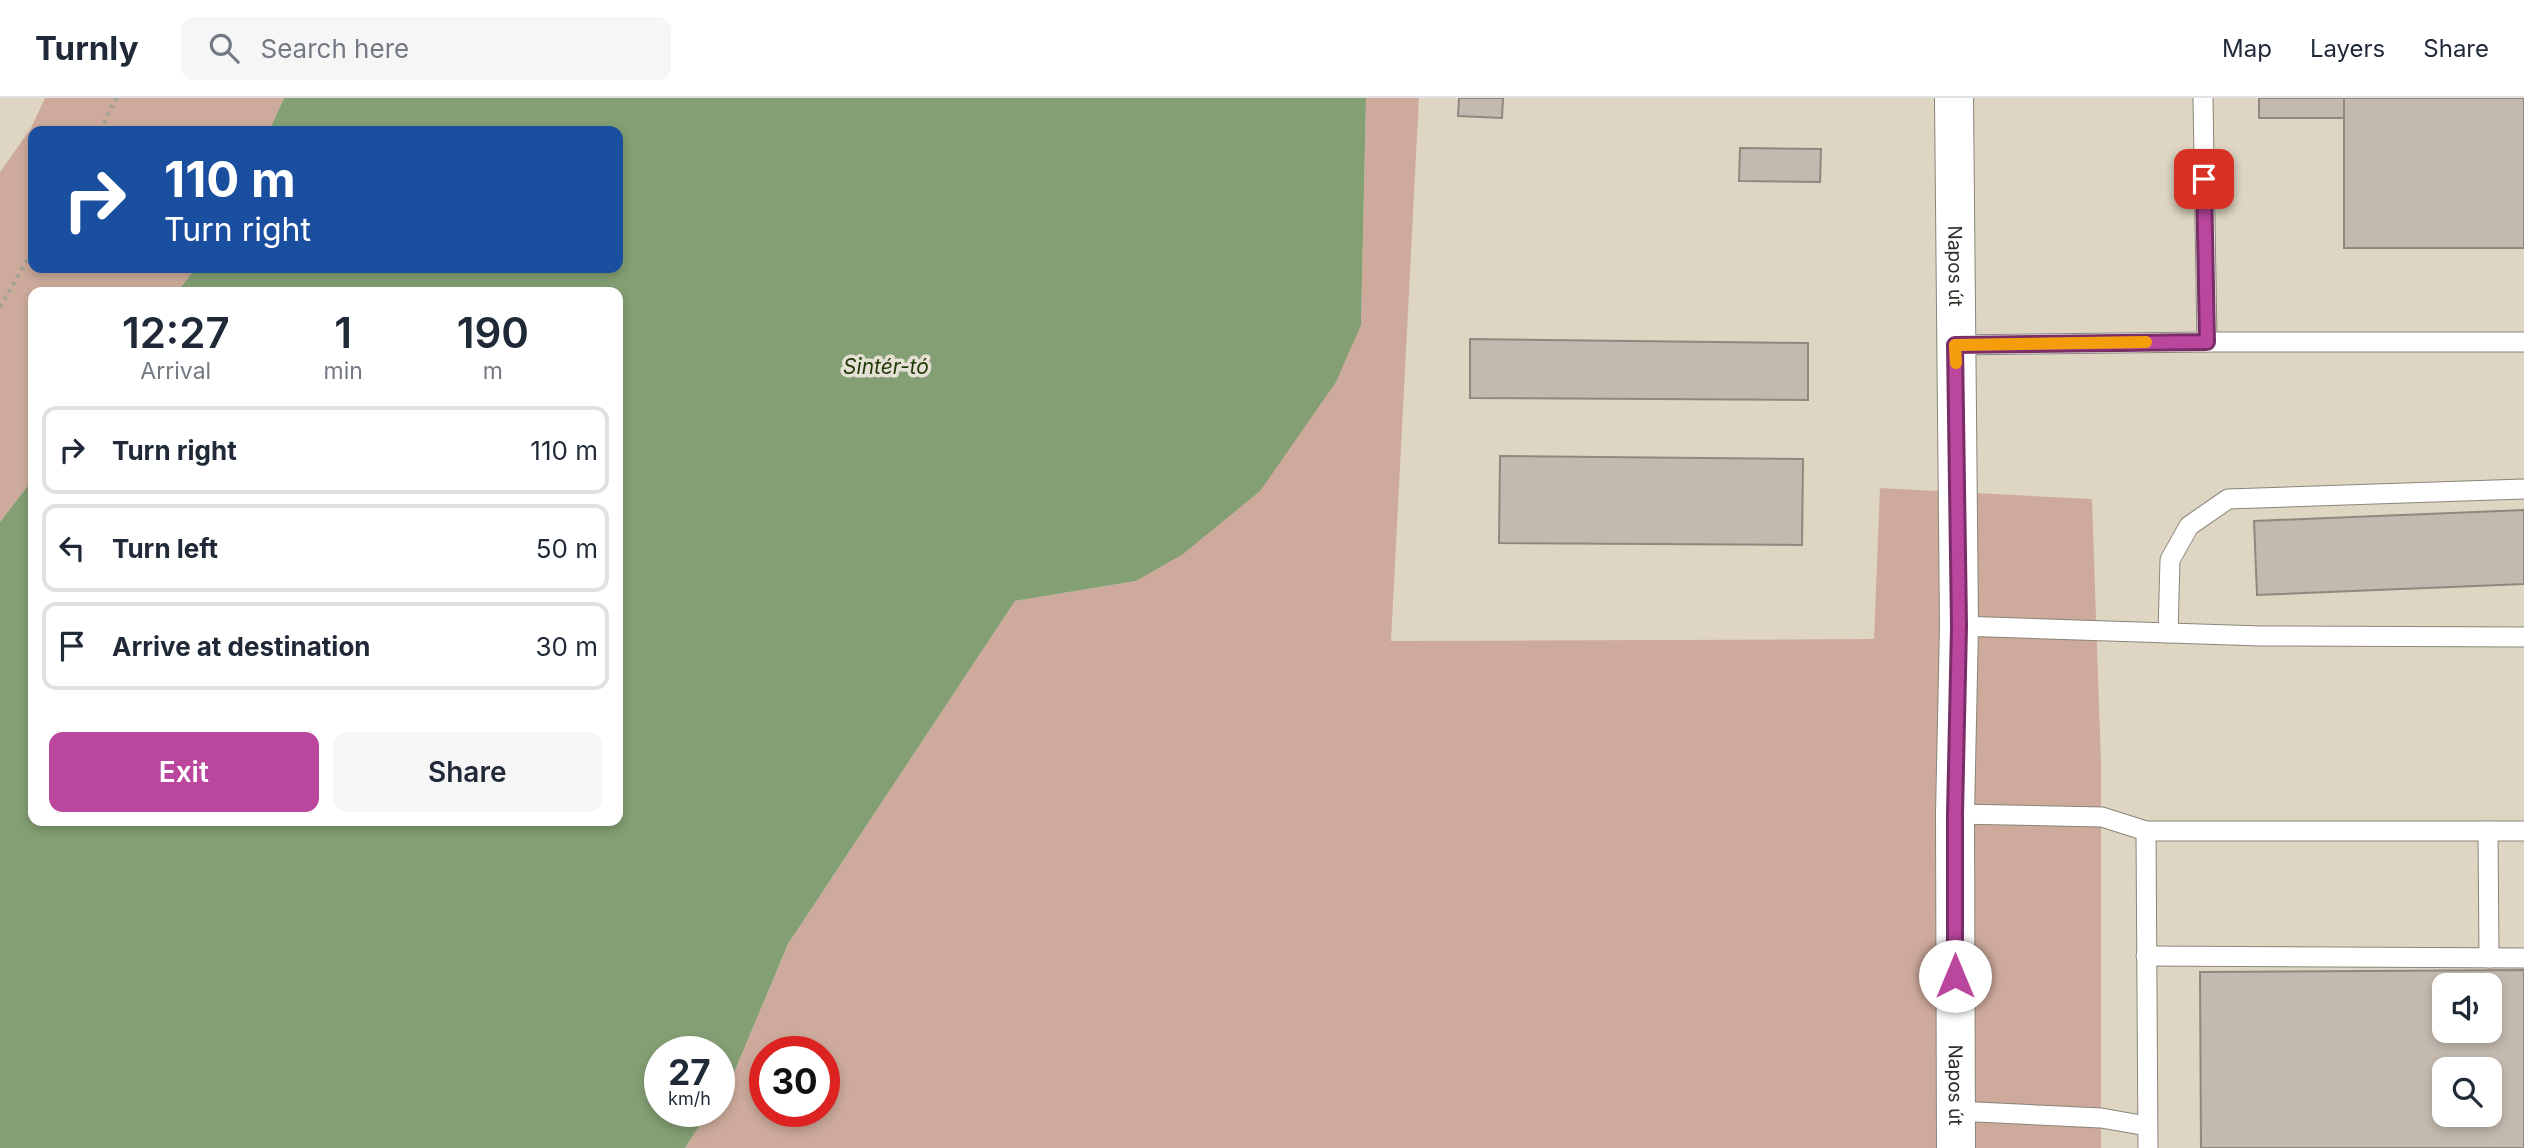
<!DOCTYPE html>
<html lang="en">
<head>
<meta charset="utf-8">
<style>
  body { margin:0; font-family:Inter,sans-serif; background:#f6f6f7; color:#1f2937; height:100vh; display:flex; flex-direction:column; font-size:26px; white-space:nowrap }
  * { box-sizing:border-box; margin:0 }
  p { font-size:23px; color:#747a83 }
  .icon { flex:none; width:38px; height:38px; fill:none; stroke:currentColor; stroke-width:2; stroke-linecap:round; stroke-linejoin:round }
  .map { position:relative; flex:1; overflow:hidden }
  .side { position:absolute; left:28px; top:189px; width:595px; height:539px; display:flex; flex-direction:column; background:#fff; border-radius:14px; box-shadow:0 4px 10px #0003 }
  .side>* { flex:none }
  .guide { position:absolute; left:28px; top:28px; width:595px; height:147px; border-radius:14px; box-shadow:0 4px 10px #0003; background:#1a4fa0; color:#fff; overflow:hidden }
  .controls { position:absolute; left:2432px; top:875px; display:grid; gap:14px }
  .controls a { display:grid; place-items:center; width:70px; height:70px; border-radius:14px; background:#fff; box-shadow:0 4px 10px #0003; font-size:35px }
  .speed { position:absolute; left:644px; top:938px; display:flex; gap:14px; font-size:35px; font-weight:700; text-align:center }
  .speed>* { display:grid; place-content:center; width:91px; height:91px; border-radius:50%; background:#fff; box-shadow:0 4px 10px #0003; line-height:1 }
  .speed small { font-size:18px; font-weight:400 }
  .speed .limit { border:10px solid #d22; background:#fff; color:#111 }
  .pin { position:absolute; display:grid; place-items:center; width:60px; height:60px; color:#fff; margin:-30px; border-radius:14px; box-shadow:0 4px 10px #0006 }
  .me { position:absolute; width:77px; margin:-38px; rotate:0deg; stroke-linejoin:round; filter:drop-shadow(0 0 5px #0008) }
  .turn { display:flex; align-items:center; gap:24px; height:147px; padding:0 21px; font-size:32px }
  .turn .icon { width:91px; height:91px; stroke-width:2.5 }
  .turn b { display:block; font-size:49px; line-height:60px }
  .eta { display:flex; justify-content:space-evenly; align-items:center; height:119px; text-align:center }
  .eta b { font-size:42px; font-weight:600; line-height:49px }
  .primary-button { display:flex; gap:14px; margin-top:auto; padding:14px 21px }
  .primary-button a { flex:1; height:80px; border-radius:14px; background:#ba469e; color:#fff; font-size:28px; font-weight:600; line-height:80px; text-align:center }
  .primary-button a+a { background:#f6f6f7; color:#1f2937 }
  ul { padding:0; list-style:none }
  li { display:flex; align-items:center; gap:21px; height:88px; margin:0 14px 10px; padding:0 7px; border:4px solid #e0e1e3; border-radius:14px }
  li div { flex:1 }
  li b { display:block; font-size:26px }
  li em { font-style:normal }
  header { display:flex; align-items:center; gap:42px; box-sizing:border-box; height:98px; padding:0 35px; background:#fff; border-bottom:2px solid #e0e1e3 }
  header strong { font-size:33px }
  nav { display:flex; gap:38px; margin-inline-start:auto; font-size:24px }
  .search { width:490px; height:63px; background:#f6f6f7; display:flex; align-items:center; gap:18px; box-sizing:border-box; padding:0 24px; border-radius:14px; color:#747a83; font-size:26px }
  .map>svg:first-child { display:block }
</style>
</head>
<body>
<header>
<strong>Turnly</strong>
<div class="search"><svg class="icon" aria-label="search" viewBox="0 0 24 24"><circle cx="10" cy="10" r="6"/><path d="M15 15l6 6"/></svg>Search here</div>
<nav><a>Map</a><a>Layers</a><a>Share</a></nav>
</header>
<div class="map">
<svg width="2524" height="1050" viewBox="0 0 2524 1050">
  <rect width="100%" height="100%" fill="#e5e0d4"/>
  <!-- built -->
  <g fill="#ded6c3" fill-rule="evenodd">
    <polygon points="0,0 45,0 31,30 0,74"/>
    <path d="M 1419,0 L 2524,0 L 2524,1050 L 2101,1050 L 2101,665 L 2092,401 L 1881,390 L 1874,541 L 1390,543 ZM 2445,887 L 2490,887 L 2490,933 L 2445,933 ZM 2445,971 L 2490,971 L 2490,1017 L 2445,1017 Z"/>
  </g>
  <!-- green -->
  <g fill="#cdaa9b" fill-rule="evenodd">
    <polygon points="45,0 284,0 269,33 33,33 33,170 196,170 177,194 33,194 33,381 0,424 0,74 31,30"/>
    <path d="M 1366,0 L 1419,0 L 1391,543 L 1874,541 L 1880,390 L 2092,401 L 2101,665 L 2101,1050 L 685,1050 L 709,1013 L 719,1013 L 719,998 L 733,977 L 788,846 L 1015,503 L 1136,483 L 1361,227 ZM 765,954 L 824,954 L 824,1013 L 765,1013 Z"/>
  </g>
  <!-- water -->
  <polygon fill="#849f73" points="284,0 1366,0 1361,227 1336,284 1260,393 1183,456 1136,483 1015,503 788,846 733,977 719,998 719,954 660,954 660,1013 709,1013 685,1050 0,1050 0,424 33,381 33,723 618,723 618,194 177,194 196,170 618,170 618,33 269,33"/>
  <!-- building -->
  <g fill="#c3b9af" stroke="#90877e" stroke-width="2" fill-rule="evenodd">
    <polygon points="1459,0 1503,0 1502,20 1458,18"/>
    <rect x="2259" y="0" width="85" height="20"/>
    <rect x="2344" y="0" width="180" height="150"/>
    <polygon points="1740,50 1821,51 1820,84 1739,83"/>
    <polygon points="1470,241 1808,245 1808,302 1470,300"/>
    <polygon points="1500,358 1803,361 1802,447 1499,445"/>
    <polygon points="2524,412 2524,486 2257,497 2254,423"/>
    <path d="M 2524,872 L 2524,1050 L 2201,1050 L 2200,874 ZM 2445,887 L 2490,887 L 2490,933 L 2445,933 ZM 2445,971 L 2490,971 L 2490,1017 L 2445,1017 Z"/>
  </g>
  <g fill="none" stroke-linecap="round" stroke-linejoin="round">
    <defs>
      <g id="service">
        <polyline points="2203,0 2207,244"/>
        <polyline points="1955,247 2207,244 2524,244"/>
        <polyline points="1959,528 2261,538 2524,539"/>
        <polyline points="2168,535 2170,462 2189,428 2228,401 2524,391"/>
        <polyline points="1955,716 2102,719 2146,733 2524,733"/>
        <polyline points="2146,733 2148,1050"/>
        <polyline points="2488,733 2489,860"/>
        <polyline points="2146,858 2524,860"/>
        <polyline points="1956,1013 2101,1020 2147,1028"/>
      </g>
      <g id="minor">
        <path id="s1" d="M 1954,0 L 1959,528 L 1955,716 L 1956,1050"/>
      </g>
    </defs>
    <!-- service casing -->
    <use href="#service" stroke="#898579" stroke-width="21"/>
    <!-- minor casing -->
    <use href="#minor" stroke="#898579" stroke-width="40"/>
    <!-- path -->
    <g stroke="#a5a197" stroke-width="4.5" stroke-dasharray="3.5 5" stroke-linecap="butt">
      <polyline points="100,33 116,0"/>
      <polyline points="0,209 33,152"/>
    </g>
    <!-- service -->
    <use href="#service" stroke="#fff" stroke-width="19"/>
    <!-- minor -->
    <use href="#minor" stroke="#fff" stroke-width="38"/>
  </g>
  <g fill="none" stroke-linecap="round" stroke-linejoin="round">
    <defs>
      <polyline id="route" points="1955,878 1955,716 1959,528 1955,247 2207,244 2204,81"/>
    </defs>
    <!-- route casing -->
    <use href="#route" stroke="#792e67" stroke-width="18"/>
    <!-- route -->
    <use href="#route" stroke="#ba469e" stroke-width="12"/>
    <!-- slow -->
    <polyline stroke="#f59e0b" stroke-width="12" points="1956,265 1955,247 2146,244"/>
  </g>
  <g text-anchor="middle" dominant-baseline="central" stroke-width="7" stroke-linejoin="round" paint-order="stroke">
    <!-- street labels -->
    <g font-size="19" fill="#2f2d28" stroke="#e5e0d4">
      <text stroke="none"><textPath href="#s1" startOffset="168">Napos út</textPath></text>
      <text stroke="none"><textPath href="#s1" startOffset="987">Napos út</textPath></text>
    </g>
    <!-- water labels -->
    <g font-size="21" font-style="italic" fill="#1f3907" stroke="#e5e0d4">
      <text x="886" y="268">Sintér-tó</text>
    </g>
  </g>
</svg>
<div class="controls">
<a><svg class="icon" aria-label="sound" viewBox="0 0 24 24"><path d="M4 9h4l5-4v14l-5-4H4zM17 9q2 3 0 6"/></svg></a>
<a><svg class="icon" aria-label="search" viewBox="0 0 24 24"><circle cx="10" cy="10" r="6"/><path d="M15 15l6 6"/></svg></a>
</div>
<div class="speed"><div>27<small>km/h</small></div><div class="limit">30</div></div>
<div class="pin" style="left:2204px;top:81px;background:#d93025"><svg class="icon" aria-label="arrive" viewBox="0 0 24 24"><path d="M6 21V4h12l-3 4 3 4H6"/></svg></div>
<svg class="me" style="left:1955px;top:878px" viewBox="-20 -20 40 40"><circle r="19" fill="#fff"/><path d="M0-13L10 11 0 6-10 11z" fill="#ba469e"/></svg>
<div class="guide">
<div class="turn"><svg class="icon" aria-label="right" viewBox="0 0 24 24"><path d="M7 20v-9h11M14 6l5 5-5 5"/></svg><div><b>110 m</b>Turn right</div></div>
</div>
<section class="side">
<div class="eta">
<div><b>12:27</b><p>Arrival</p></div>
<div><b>1</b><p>min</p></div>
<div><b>190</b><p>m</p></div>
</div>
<ul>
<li><svg class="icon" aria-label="right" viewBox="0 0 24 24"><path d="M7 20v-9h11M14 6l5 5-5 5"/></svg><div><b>Turn right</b></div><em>110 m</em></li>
<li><svg class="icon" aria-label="left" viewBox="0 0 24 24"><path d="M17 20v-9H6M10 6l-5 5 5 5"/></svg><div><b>Turn left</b></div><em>50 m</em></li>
<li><svg class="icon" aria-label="arrive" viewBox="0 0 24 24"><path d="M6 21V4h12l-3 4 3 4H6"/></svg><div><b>Arrive at destination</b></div><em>30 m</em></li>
</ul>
<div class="primary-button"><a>Exit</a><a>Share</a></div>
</section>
</div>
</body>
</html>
